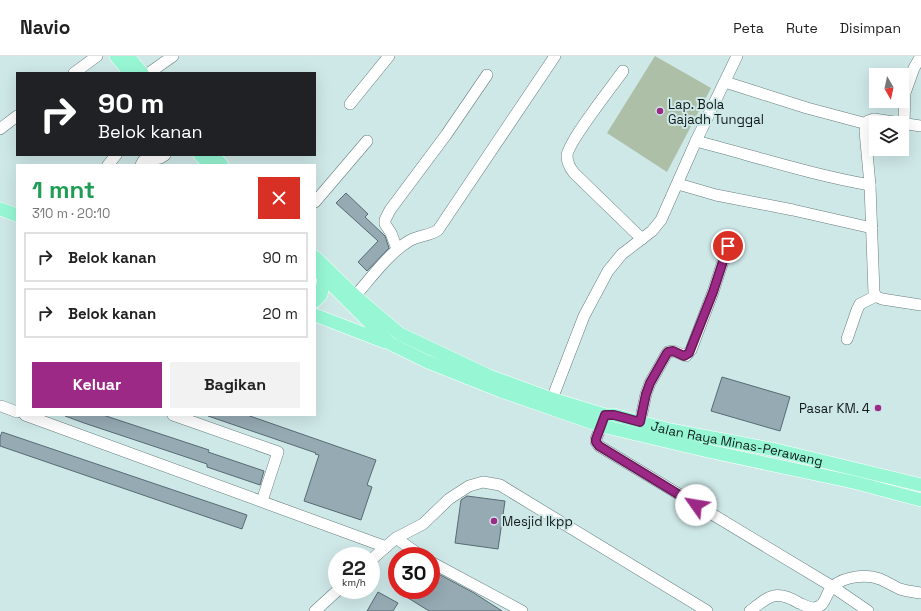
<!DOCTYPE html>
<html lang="id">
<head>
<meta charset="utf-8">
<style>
  body { margin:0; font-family:"Space Grotesk",sans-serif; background:#f2f2f2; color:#222; height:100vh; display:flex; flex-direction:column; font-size:15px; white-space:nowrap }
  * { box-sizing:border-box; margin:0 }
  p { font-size:13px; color:#767676 }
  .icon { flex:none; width:22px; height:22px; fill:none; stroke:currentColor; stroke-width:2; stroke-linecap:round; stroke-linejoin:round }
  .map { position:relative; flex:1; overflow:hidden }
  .details { position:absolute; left:16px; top:108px; width:300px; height:252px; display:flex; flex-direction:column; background:#fff; border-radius:0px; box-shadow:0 4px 16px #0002 }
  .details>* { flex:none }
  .guide { position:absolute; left:16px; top:16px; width:300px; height:84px; border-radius:0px; box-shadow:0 4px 16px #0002; background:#202124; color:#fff; overflow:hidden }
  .needle { width:26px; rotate:171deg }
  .controls { position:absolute; left:869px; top:12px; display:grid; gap:8px }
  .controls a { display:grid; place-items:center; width:40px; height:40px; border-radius:0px; background:#fff; box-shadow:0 4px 16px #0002; font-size:20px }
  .speed { position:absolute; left:328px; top:491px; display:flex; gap:8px; font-size:20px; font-weight:700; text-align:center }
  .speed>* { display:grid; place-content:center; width:52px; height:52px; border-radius:50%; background:#fff; box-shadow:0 4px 16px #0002; line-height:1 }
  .speed small { font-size:10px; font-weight:400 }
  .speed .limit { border:6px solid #d22; background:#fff; color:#111 }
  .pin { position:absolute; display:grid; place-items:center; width:34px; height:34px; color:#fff; margin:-17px; border:2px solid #fff; border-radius:50%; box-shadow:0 1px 4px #0007 }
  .me { position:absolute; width:44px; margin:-22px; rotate:302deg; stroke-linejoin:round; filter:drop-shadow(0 0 3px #0008) }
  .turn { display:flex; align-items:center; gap:14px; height:84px; padding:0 16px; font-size:18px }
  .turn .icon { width:52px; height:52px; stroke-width:2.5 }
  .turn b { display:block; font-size:28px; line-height:34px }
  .round { display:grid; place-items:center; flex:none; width:42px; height:42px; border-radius:0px; background:#f2f2f2 }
  .overview { display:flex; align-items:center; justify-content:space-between; height:68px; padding:0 16px }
  h1 { font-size:24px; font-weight:800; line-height:30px; color:#1e9e55 }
  .action { display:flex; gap:8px; margin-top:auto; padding:8px 16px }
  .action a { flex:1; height:46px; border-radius:0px; background:#9c2986; color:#fff; font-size:16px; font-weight:800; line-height:46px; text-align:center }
  .action a+a { background:#f2f2f2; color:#222 }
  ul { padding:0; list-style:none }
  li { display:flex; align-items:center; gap:12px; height:50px; margin:0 8px 6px; padding:0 8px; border:2px solid #e0e0e0; border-radius:0px }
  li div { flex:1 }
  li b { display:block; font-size:15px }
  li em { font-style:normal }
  header { display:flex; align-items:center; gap:24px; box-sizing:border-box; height:56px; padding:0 20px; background:#fff; border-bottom:1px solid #e0e0e0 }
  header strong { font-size:19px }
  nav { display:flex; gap:22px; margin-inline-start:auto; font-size:14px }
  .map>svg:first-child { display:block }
</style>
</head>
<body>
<header>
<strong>Navio</strong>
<nav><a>Peta</a><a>Rute</a><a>Disimpan</a></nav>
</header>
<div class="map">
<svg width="921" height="555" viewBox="0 0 921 555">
  <rect width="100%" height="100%" fill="#cee8e7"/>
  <!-- green -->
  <polygon fill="#aebfa8" points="655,0 711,32 667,116 607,77"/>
  <!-- building -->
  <g fill="#95aab3" stroke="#576b73">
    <polygon points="346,137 368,158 365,161 385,180 389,192 367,215 358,206 378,185 336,147"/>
    <polygon points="722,321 790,341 780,375 711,355"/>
    <polygon points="66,359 103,359 209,394 208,396 264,415 260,429 207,411 207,408 84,367 65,360"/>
    <polygon points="208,359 247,359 376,404 367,429 372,431 361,464 304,445 319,399 315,398 316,397 208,360"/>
    <polygon points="2,376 247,459 242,473 0,390 0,381"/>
    <polygon points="467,440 505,445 498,493 455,487 461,444"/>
    <polygon points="431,514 474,537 502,555 429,555 405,540 409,534 431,534"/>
    <polygon points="378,536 398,547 393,555 367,555"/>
  </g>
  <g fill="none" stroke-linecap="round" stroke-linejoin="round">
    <defs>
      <g id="minor">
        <path d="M 623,15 C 614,28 567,87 567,100 C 567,106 570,112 574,117 L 642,183"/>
        <polyline points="74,17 97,0"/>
        <polyline points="149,17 173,0"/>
        <polyline points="725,26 807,52 867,68"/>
        <polyline points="350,48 389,0"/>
        <polyline points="904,67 905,37 914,12 921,0"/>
        <polyline points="921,70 874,63 868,65 865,75 870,129 874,237 877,241 882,243 921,249"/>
        <polyline points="0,73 17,60"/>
        <path d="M 696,85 C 754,100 812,119 870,129"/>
        <polyline points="108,109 116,99"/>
        <polyline points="141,109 143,105 160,102 165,99"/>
        <polyline points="678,128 716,139 793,154 872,172"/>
        <polyline points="315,146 367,85"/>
        <polyline points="397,193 391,177 385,168 385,164 390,154 446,79 487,19"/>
        <path d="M 355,240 C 371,222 389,197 409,185 C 418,179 430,180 438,174 L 555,0"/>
        <polyline points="847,283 857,254 860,248 876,240"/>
        <polyline points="552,343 584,260 608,215 622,198 652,175 661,164 696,85 737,0"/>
        <polyline points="1,350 17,356"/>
        <polyline points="25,359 386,491"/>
        <polyline points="173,359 278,396 262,445"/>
        <polyline points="604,363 596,383 596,386 599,390 833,531 868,555"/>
        <polyline points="640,366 646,338 650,327 667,297 668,296 673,295 686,300 691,294 713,236 728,190"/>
        <polyline points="396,482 421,500"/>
        <polyline points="371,504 396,482 423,468 449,443 469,430 483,426 500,429 707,555"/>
        <polyline points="431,506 522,555"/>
        <polyline points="315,555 338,534"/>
        <path d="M 750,555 C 769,540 776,533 799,547 C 804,549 809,552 814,552 C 827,550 825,537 833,530 C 846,520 866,518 880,523 C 887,526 893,530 900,533 C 906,535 914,536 921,537"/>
      </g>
      <g id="major">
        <polyline points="116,0 130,17"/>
        <polyline points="128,0 142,17"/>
        <polyline points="200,99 210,109"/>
        <polyline points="213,99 222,109"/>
        <polyline points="0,153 17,159"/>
        <path id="s1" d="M 315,201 L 355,240 L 400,278 L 489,320 L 552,343 L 605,359 L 614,359 L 670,374 L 776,394 L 921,429"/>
        <polyline points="315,212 391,288 428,306 501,335 602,370 708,395 853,426 921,444"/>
        <polyline points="315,245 321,239 324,222"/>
        <polyline points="315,259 385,286"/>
      </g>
    </defs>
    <!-- minor casing -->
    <use href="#minor" stroke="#677e7e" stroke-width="12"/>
    <!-- major casing -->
    <use href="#major" stroke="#fff" stroke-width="14"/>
    <!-- minor -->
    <use href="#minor" stroke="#fff" stroke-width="11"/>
    <!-- major -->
    <use href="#major" stroke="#97f7d5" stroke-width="13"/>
  </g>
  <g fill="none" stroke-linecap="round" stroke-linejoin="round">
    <defs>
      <polyline id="route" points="696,449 599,390 596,386 596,383 605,359 614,359 640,366 646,338 650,327 667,297 668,296 673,295 684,300 689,297 713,236 728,190"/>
    </defs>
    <!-- route casing -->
    <use href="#route" stroke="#651b57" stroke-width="10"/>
    <!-- route -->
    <use href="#route" stroke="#9c2986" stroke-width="7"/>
  </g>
  <!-- markers -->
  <g fill="#9c2986" stroke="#cee8e7" stroke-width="1.5">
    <circle cx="660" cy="55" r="4"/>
    <circle cx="878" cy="352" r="4"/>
    <circle cx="494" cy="465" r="4"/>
  </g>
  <g text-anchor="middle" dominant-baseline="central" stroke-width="4" stroke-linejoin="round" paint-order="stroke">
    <!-- poi labels -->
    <g font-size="13" fill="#101919" stroke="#cee8e7" text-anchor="start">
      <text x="668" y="48">Lap. Bola<tspan x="668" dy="15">Gajadh Tunggal</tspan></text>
      <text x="870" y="352" text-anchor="end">Pasar KM. 4</text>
      <text x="502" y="465">Mesjid Ikpp</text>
    </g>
    <!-- street labels -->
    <g font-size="13" fill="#101919" stroke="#cee8e7">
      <text stroke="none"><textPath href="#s1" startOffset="471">Jalan Raya Minas-Perawang</textPath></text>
    </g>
  </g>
</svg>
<div class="controls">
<a><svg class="needle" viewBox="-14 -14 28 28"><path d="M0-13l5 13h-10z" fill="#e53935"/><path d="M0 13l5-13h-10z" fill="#767676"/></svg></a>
<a><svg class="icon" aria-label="layers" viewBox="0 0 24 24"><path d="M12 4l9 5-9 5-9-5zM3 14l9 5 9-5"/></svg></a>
</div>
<div class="speed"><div>22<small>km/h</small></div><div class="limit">30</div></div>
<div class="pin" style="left:728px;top:190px;background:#d93025"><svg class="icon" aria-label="arrive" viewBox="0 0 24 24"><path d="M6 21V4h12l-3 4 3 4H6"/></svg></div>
<svg class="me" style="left:696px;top:449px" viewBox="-20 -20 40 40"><circle r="19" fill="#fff"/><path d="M0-13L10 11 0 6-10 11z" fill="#9c2986"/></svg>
<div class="guide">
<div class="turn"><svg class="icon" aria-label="right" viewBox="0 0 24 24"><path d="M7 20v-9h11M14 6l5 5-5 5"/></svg><div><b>90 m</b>Belok kanan</div></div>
</div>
<section class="details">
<div class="overview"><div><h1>1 mnt</h1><p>310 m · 20:10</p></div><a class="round" style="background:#d93025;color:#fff"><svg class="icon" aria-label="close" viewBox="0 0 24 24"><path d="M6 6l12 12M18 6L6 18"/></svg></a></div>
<ul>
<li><svg class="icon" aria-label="right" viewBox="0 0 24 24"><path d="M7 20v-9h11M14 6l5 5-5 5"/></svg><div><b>Belok kanan</b></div><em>90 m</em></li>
<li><svg class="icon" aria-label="right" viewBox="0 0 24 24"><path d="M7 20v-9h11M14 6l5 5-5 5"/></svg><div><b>Belok kanan</b></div><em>20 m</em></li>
</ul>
<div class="action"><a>Keluar</a><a>Bagikan</a></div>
</section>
</div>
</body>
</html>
